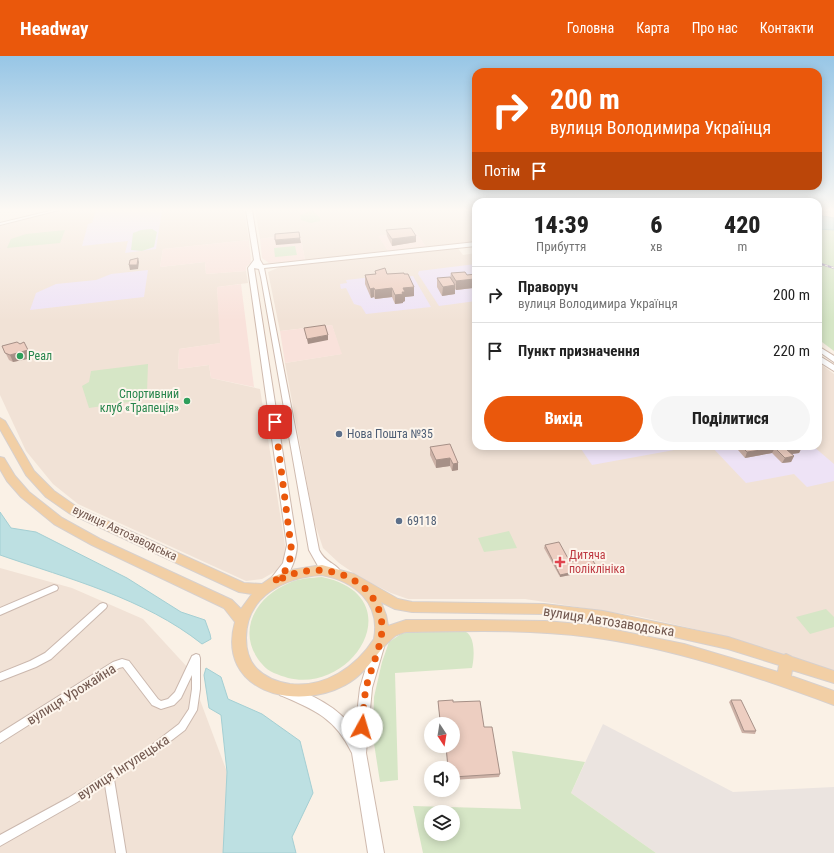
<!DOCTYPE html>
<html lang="uk">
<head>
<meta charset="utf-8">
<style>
  body { margin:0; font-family:"Roboto Condensed",sans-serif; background:#f6f6f6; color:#222; height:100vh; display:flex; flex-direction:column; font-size:15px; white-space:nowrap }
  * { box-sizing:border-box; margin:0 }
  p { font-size:13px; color:#767676 }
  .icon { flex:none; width:22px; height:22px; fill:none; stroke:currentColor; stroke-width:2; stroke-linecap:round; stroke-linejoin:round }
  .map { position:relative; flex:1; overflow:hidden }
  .side { position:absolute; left:472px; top:142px; width:350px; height:252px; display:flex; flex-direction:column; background:#fff; border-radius:12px; box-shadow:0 2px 10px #0003 }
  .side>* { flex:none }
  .hud { position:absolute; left:472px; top:12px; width:350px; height:122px; border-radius:12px; box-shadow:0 2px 10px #0003; background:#ea580c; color:#fff; overflow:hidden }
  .needle { width:26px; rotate:168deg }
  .controls { position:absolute; left:424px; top:661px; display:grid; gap:8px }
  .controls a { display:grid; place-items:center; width:36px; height:36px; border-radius:50%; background:#fff; box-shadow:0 2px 10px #0003; font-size:20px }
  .pin { position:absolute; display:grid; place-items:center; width:34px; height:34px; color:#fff; margin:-17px; border-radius:8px; box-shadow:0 2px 6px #0006 }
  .me { position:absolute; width:44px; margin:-22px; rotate:6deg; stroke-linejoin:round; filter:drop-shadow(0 0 3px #0008) }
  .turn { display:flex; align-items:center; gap:14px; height:84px; padding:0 12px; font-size:18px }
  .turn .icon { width:52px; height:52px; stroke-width:2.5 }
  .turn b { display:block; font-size:28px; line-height:34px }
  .then { display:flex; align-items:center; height:38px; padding:0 12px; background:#0003; gap:8px; font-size:15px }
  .eta { display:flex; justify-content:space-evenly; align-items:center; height:68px; text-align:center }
  .eta b { font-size:24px; font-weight:800; line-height:28px }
  .primary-button { display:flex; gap:8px; margin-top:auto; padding:8px 12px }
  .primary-button a { flex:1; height:46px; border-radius:24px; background:#ea580c; color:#fff; font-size:16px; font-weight:800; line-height:46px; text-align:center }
  .primary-button a+a { background:#f6f6f6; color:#222 }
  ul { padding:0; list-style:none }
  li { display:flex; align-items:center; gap:12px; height:56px; padding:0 12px; border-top:1px solid #e0e0e0 }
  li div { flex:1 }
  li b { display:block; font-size:15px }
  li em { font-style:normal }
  header { display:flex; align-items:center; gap:24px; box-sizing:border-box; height:56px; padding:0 20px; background:#ea580c; color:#fff }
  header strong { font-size:19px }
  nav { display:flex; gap:22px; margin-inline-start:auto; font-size:14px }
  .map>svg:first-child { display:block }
</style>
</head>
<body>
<header>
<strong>Headway</strong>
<nav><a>Головна</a><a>Карта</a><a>Про нас</a><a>Контакти</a></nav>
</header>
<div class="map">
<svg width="834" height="797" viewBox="0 0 834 797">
  <rect width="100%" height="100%" fill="#faf1e6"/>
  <!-- residential -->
  <g fill="#f1e2d6">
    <polygon points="62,154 244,154 249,184 163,193 160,211 205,206 206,218 246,215 248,227 217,231 221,287 179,293 178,313 209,309 211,322 260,333 285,489 284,504 276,515 262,523 246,525 78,448 53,428 26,395 0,339 0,170"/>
    <polygon points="255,154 476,154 476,186 426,191 416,176 379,180 388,195 305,204 300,177 260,183"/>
    <polygon points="457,191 463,199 476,197 476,390 818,390 818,306 834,318 834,617 708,576 637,560 525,543 408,543 391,537 361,522 339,507 323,492 314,465 285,307 341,298 332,269 280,275 268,216 280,211"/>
    <polygon points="0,512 72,532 143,563 188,612 227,716 223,797 0,797"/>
  </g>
  <!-- commercial -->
  <g fill="#f9e2db">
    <polygon points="416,176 426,191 388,195 378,180"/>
    <polygon points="300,177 305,204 269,207 262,202 260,183"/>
    <polygon points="249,184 251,206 246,211 246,215 206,218 205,206 160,211 163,193"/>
    <polygon points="241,228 254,331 211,322 209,309 178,313 179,293 220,287 217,231"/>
    <polygon points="332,269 342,298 285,307 280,275"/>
  </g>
  <!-- industrial -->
  <polygon fill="#ebe4e0" points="603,668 733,736 834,731 834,797 656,797 571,737"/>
  <!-- education -->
  <g fill="#eee3f6">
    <polygon points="96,154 162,154 156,193 125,197 128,185 82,190 88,168 92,167"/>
    <polygon points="476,208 476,245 439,250 418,218 419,215"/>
    <polygon points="148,214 144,241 30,254 36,237 56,228 96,224 111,218"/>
    <polygon points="400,218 402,221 413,220 431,251 366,258 361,250 354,248 346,232 341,233 340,228 347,227 346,224"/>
    <polygon points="579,390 696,390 592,409"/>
    <polygon points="711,390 813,390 834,408 834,425 807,431 794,418 746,427"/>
  </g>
  <!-- green -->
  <g fill="#d6e6c6" fill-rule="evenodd">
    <polygon points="312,154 320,162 320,165 311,167 301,164 300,159"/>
    <polygon points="152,173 157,176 154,191 142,195 131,194 133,177 141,174"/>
    <polygon points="818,173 834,174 834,295 818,283"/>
    <polygon points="65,174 60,187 7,192 11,183 26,178"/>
    <polygon points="295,190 297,199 275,201 274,192"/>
    <polygon points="148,308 147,336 136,345 89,352 82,330 89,326 91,315"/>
    <polygon points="509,475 517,492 484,496 478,482"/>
    <path d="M 322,521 C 412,540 355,638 288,622 C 279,619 268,616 262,608 C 235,577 255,541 289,527 C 300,522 311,522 322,521 Z"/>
    <polygon points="826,553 834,561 834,571 810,578 796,561"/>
    <path d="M 459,574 C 464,575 468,576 470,580 C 475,588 474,604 472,612 L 395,617 L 398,724 L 380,726 L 373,681 L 374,641 L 382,606 L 389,586 L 401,578 L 410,576 Z"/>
    <path d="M 512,695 L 585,706 L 571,737 L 656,797 L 423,797 L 413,750 L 521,753 ZM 431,756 L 453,756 L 453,778 L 431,778 Z"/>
  </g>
  <!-- water -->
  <g fill="#bde0e2" stroke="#a4cfd3">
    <polygon points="818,159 834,162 834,174 818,173"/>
    <path d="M 0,456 L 11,472 L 36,476 L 127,522 L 181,556 L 205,564 L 210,578 L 211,583 L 202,588 C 144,542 69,523 0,499 Z"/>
    <polygon points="206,612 221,621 228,643 262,658 300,685 313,737 292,781 296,797 223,797 227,716 221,659 209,652 204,619"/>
  </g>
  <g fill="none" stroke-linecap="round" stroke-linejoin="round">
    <defs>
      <g id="street">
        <polygon points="54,154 59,154 0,169 0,167"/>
        <polygon points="54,529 57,530 58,532 57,534 0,559 0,552"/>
        <polygon points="103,547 106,548 107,550 106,552 51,603 36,611 0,625 0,617 30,605 45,597 100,548"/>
        <polygon points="196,598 199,599 200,602 200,633 197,654 185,674 155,697 114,723 126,797 116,797 105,729 74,748 0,790 0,779 68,742 149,691 179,668 189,653 192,633 192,619 181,642 174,649 161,653 152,649 123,611 119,612 0,687 0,677 113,606 122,603 129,605 158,643 161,645 168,643 175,636 192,600"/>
      </g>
      <g id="secondary">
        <path d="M 246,154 L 252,154 L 260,204 L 263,209 L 476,186 L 476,190 L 264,212 L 319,494 C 325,507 336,507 340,515 L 339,518 L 335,519 L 318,510 L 309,494 L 261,221 L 259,213 L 254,212 L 297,489 C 297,501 287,533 271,528 L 269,525 L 283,507 L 287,489 L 248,212 L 254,204 Z"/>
        <polygon points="818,290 834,300 834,306 818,295"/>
        <polygon points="818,299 834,309 834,315 818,305"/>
        <path d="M 378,586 L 382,587 L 384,591 L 372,632 L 366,697 L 384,797 L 368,797 L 352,697 C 335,662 315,654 280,639 L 279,635 L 280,631 L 285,629 C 312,639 338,650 355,675 L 360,632 L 372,591 L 374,587 Z"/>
      </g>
      <path id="primary" d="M 0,362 L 5,365 L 34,415 L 54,435 L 77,451 L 244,527 L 262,528 L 272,521 L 291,514 L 322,509 L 354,518 L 398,543 L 412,546 L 544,548 L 603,555 L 728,581 L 784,599 L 786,598 L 792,601 L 834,615 L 834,627 L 792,614 L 791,620 L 834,635 L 834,649 C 755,620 674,592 590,581 C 529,573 467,575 406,576 C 402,577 398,578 395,580 C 376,595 368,617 345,629 C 295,656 216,635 235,566 L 224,552 L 92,489 L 54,468 L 21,441 L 7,425 L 0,413 L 0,401 L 4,402 L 15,420 L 29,436 L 62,462 L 100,483 L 232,544 L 241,553 L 252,538 L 239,536 L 69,457 L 46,441 L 26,419 L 0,373 ZM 322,519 C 354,525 381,546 374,583 C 356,611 325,632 290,628 C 277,626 266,622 257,613 C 249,605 246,593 246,582 C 246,540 285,521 322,519 ZM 381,546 L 395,553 L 412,556 L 544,558 L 603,565 L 728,593 L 779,609 L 778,616 L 684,588 L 591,569 L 545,565 L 475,564 L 406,564 L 388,570 L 386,559 Z"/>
    </defs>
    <!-- street casing -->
    <use href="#street" stroke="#cbb8ae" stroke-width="2"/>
    <!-- secondary casing -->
    <use href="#secondary" stroke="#cfbaae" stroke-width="2"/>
    <!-- primary casing -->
    <use href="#primary" stroke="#d7d0cd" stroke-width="2"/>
    <!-- street -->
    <use href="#street" fill="#fff" fill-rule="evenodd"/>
    <!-- secondary -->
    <use href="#secondary" fill="#fff" fill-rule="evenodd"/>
    <!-- primary -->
    <use href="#primary" fill="#f2cfa5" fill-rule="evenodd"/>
    <defs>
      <polyline id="rail" points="818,207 834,212"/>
    </defs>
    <!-- rail casing -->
    <use href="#rail" stroke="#b3a6c3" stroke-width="2"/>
    <!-- rail -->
    <use href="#rail" stroke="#fdf5ec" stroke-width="1" stroke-dasharray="3.5" stroke-linecap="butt"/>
  </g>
  <!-- wall -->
  <g fill="#ccb1a6">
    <polygon points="386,174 416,180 416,186 392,190 387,180"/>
    <polygon points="375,215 387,218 404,218 414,231 414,240 405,241 405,245 403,246 403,247 395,248 392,241 375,243 374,241 371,242 365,228 365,219 375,218"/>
    <polygon points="451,217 467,219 476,218 476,236 473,232 456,234 455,233 455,238 442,240 437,231 437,222 450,222"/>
    <polygon points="2,290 32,302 13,306 9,304"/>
    <polygon points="740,390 800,390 802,391 799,397 791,398 794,400 791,406 782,407 772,397 745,402 738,394"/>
    <polygon points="430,391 458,407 458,414 452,415 450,410 436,412 430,399"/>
    <polygon points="545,489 570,506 597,511 596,514 560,521 544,492"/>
    <polygon points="731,644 756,675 755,678 742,677 729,646"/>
    <polygon points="438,645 453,646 484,671 500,718 499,721 453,724 453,712 448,712 446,690 453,690 453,668 444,668 444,666 440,667"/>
  </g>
  <!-- shaded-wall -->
  <g fill="#a69087">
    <polygon points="416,180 416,186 392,190 392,183"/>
    <polygon points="300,182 301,187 276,189 275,184"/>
    <polygon points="138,202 139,206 138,213 130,214 129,209"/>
    <polygon points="474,223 473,232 456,234 456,225"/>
    <polygon points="455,229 455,238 442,240 443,231"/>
    <polygon points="414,231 414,240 405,241 405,245 403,246 403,247 395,248 395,239 403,232"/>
    <polygon points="374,232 374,241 371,242 370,233"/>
    <polygon points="392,232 392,241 375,243 375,234"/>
    <polygon points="328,279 328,284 308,288 307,283"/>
    <polygon points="28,294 32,302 13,306 10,299"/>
    <polygon points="802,391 799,397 784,399 787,394"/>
    <polygon points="775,392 772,397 745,402 747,396"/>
    <polygon points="794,400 791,406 782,407 785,402"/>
    <polygon points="450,402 450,410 436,412 436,404"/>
    <polygon points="458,407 458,414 452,415 453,408"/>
    <polygon points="597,511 596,514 560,521 560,519"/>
  </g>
  <!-- building -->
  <g fill="#edcec1" stroke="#a69087">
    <polygon points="411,172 416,180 392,183 386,174"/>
    <polygon points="299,176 300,182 275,184 275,178"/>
    <polygon points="138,202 137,209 129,209 130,204"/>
    <polygon points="385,212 387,218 404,217 404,218 408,218 414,231 403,232 405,236 402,236 403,238 395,239 392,232 375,234 374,232 370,233 365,219 376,218 375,215"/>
    <polygon points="465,216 467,219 476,218 476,226 474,223 456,225 451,217"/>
    <polygon points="450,221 455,229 443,231 437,222"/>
    <polygon points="325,269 328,279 307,283 304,272"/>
    <polygon points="17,286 20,288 24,286 28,294 10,299 5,297 2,290"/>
    <polygon points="450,388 458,407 453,408 450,402 436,404 430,391"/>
    <polygon points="741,390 800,390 802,391 787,394 794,400 785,402 775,392 747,396"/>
    <polygon points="559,486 570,506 591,502 597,511 560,519 545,489"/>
    <polygon points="453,644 453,646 480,645 484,671 492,671 500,718 453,721 453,712 448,712 446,690 453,690 453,668 444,668 444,664 440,664 438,645"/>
    <polygon points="731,644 741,644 756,675 744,675"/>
  </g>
  <!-- sky -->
  <linearGradient id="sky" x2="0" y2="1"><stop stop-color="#97c6e6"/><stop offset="0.58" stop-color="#fdf9f4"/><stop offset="1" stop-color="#fdf9f4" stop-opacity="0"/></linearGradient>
  <rect width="834" height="265" fill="url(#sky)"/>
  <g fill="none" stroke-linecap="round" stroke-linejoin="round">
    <!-- route -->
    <path stroke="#ea580c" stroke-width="7" stroke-dasharray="0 12.6" d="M 275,366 L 292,498 L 285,515 L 274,526 C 285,521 295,516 306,515 C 342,510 380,531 382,570 C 383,586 370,615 366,632 C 364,644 363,658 362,671"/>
  </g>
  <!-- markers -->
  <g fill="#2e9e5b" stroke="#fdf5ec" stroke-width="1.5">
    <circle cx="20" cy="300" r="4"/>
    <circle cx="187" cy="345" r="4"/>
  </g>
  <g fill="#5c6f8a" stroke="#fdf5ec" stroke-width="1.5">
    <circle cx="339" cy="378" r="4"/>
    <circle cx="399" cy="465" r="4"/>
  </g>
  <path fill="#e0444e" stroke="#fdf5ec" stroke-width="1.5" d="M558 500h4v4h4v4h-4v4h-4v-4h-4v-4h4z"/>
  <g text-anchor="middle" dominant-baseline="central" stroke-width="4" stroke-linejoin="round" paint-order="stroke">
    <!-- leisure labels -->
    <g font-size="12" fill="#27864d" stroke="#fdf5ec" text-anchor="start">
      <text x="28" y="300">Реал</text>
      <text x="179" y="338" text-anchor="end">Спортивний<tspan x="179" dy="14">клуб «Трапеція»</tspan></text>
    </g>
    <!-- service labels -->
    <g font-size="12" fill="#4e5e75" stroke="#fdf5ec" text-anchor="start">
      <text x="347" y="378">Нова Пошта №35</text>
      <text x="407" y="465">69118</text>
    </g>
    <!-- street labels -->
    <g font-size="12" fill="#71574e" stroke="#fdf5ec">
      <text transform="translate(125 477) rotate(25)">вулиця Автозаводська</text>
    </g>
    <!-- health labels -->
    <g font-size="12" fill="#be3a42" stroke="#fdf5ec" text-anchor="start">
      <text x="569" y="499">Дитяча<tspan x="569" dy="14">поліклініка</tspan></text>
    </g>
    <!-- near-street labels -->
    <g font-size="14" fill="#71574e" stroke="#fdf5ec">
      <text transform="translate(609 565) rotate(9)">вулиця Автозаводська</text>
      <text transform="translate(71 638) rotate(-32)">вулиця Урожайна</text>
      <text transform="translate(123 711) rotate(-33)">вулиця Інгулецька</text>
    </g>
  </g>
</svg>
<div class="controls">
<a><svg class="needle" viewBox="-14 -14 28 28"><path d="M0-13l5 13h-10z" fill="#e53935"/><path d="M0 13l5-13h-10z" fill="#767676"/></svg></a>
<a><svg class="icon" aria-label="sound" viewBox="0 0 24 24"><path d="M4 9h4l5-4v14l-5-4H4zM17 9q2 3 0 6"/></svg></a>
<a><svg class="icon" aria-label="layers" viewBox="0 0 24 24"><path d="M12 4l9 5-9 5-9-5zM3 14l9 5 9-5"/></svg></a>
</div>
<div class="pin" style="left:275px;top:366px;background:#d93025"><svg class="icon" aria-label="arrive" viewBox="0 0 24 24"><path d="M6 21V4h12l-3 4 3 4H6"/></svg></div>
<svg class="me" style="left:362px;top:671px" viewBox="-20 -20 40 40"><circle r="19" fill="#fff"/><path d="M0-13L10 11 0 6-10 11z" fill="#ea580c"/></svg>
<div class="hud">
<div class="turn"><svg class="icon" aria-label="right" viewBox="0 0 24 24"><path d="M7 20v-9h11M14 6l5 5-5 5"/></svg><div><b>200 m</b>вулиця Володимира Українця</div></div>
<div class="then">Потім<svg class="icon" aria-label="arrive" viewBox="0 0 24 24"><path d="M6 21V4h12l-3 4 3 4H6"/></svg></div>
</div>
<section class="side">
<div class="eta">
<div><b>14:39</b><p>Прибуття</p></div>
<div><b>6</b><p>хв</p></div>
<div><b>420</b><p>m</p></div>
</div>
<ul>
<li><svg class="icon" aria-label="right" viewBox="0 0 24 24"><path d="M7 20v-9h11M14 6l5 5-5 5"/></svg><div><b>Праворуч</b><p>вулиця Володимира Українця</p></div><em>200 m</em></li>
<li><svg class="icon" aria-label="arrive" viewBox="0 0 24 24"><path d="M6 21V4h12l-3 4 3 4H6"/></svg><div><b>Пункт призначення</b></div><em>220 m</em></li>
</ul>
<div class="primary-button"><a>Вихід</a><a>Поділитися</a></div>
</section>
</div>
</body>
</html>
